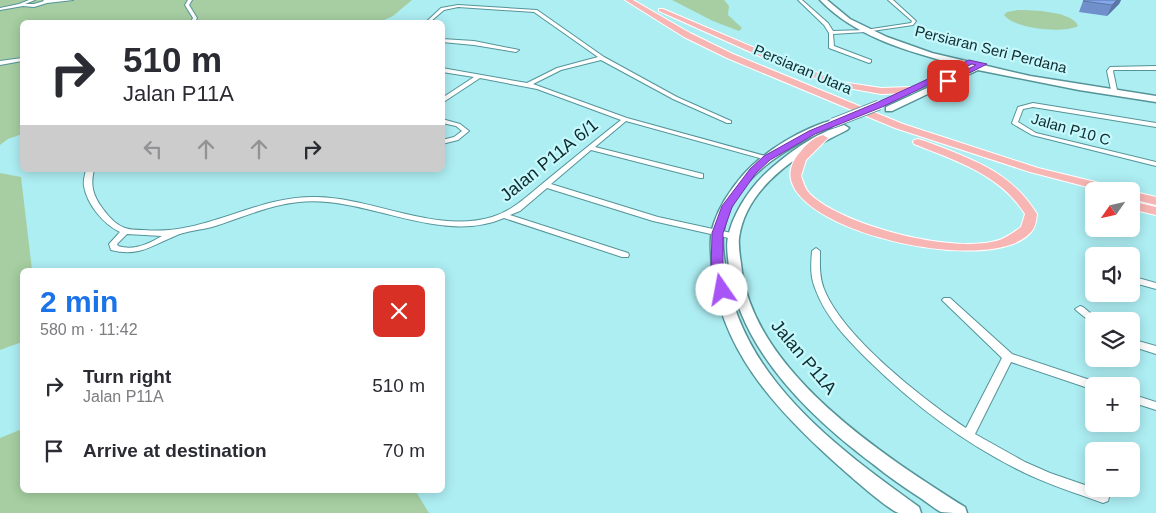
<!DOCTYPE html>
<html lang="en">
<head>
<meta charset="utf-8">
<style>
  body { margin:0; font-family:Arial,sans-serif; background:#f2f2f3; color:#2b2b33; height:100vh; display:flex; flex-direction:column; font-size:19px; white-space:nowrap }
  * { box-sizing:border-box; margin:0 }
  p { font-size:16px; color:#7c7c81 }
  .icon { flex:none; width:28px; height:28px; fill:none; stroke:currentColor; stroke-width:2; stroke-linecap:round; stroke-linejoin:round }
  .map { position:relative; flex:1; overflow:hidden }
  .panel { position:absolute; left:20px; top:268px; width:425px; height:225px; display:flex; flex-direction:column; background:#fff; border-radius:8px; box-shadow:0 2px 12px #0003 }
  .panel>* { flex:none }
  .hud { position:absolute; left:20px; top:20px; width:425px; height:152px; border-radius:8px; box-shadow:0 2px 12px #0003; background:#fff; color:#2b2b33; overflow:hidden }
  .needle { width:32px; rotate:236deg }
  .tools { position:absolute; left:1085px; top:182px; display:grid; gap:10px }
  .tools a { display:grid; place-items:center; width:55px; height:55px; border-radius:8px; background:#fff; box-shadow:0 2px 12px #0003; font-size:25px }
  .pin { position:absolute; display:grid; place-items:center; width:42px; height:42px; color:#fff; margin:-21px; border-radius:10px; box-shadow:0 2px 8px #0006 }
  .me { position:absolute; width:55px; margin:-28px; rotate:348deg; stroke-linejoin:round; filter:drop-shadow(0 0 4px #0008) }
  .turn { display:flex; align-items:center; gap:18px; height:105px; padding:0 20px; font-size:22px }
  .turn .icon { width:65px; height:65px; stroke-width:2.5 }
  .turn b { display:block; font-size:35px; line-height:42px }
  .lanes { display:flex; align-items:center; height:48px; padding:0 20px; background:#0003; justify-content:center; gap:25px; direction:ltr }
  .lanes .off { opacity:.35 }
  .round { display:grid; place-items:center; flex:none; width:52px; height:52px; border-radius:8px; background:#f2f2f3 }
  .headline { display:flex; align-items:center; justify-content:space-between; height:85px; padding:0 20px }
  h1 { font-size:30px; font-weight:700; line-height:38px; color:#1a73e8 }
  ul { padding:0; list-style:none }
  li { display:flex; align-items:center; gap:15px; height:65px; padding:0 20px }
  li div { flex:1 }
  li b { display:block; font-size:19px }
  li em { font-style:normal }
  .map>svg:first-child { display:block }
</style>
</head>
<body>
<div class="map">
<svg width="1156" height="513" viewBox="0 0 1156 513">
  <rect width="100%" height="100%" fill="#adeef3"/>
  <!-- green -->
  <g fill="#a6cea2">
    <polygon points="0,0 412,0 393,16 380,22 22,22 22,134 8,139 0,145"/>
    <polygon points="672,0 724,0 729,6 728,15 742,28 739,31 713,21"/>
    <path d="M 1018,10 C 1031,10 1073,11 1078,26 C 1063,34 1014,29 1004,15 L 1007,12 Z"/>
    <polygon points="0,173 21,177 32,270 22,270 22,342 0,350"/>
    <polygon points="22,429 22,490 415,490 429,513 0,513 0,438"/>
  </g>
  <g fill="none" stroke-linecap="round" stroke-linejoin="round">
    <defs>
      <g id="street">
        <polygon points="29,0 35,0 25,4 34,4 44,1 43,0 73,0 47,3 34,7 23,6 0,10 0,8 19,4"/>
        <polygon points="188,0 192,0 189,5 197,18 195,22 191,22 193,18 185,5"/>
        <polygon points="798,0 802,0 828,23 833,31 865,30 911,23 912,21 888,0 893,0 916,21 913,25 865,32 833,34 834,46 871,60 871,62 869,63 829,48 829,33 824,25"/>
        <path d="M 458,5 L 537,10 L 604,57 L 677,97 L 731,121 L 731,123 L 727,123 L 673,99 L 601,60 L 561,70 L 533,84 L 627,118 L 769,157 L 771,158 L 767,160 L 626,121 L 595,147 L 703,174 L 703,178 L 700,178 L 591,150 L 551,184 L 658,217 L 736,234 L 737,236 L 736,238 L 733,239 L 653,221 L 547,188 L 520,211 L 510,215 L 628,253 L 629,255 L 628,257 L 622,257 L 504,218 C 439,246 366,195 299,202 C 269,205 241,218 212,227 C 201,230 185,231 175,236 C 151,246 139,257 111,250 L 109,244 L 120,232 C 103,224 87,204 84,186 C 83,180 85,175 86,170 L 94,170 C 90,185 93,196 103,209 C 108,216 116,225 125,228 C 131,230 138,230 144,230 C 205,236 256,195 317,197 C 373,198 437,234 492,217 C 512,211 526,197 542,184 C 568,163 594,141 621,120 L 537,89 L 480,78 L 442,103 L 442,98 L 474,77 L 442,72 L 442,68 L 527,83 L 557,68 L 598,57 L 534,12 L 458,7 L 444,10 L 430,22 L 426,22 L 441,8 ZM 127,234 L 162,236 C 148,244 134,251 118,246 L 117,244 Z"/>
        <polygon points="442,39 474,41 519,50 516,52 474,45 442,42"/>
        <polygon points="22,58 22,61 0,65 0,61"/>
        <polygon points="1156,66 1156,70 1114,70 1113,71 1117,90 1114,92 1111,90 1107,71 1110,67"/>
        <polygon points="1033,103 1156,123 1156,127 1033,107 1023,109 1018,122 1036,133 1156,162 1156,166 1032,135 1013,124 1012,123 1018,107"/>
        <polygon points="442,119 460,124 469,131 458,140 442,144 442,140 454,137 462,131 456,126 442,123"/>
        <path d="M 816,248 L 820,251 C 820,264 819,276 824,289 C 843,337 923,399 966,428 L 1002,358 L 944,302 L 942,300 L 944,298 L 950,298 L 1012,354 L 1099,383 L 1100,386 L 1094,386 L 1094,390 L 1011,362 L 975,434 L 1025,462 L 1050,473 L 1108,493 L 1109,497 L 1108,501 L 1103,503 C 1073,492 1043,483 1015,468 C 960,440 912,403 869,361 C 848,340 825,317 815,288 C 810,276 811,264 812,251 Z"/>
        <polygon points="1131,276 1156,283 1156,289 1131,282"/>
        <polygon points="1080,306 1083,307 1100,321 1094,321 1094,324 1092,323 1077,311 1075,309"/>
        <polygon points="1131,339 1156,346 1156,354 1131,346"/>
        <polygon points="1131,394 1156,402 1156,410 1131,402"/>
      </g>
      <g id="secondary">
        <path d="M 820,0 L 827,0 L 850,19 L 887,37 L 932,53 L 1030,76 L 1156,96 L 1156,102 L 1079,90 L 978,70 L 892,111 L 886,111 L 886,107 L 970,68 C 918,54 858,40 820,0 Z"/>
        <path d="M 833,120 L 838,123 L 836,125 C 790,146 728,178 723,236 C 722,248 724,259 726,270 C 740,377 837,448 919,507 L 921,513 C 914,513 906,513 899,513 C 889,511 841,468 831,459 C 773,406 721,349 712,268 C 711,253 709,237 714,223 C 720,205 731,189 743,175 C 764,151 803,128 833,120 Z"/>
        <path d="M 844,125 L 849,128 L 847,130 C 804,151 746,184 739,238 C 738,249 741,261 742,272 C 757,374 884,456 965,507 L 967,513 C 960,513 948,513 941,512 C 935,509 928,503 922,499 C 905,488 889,477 873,464 C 810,417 739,349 729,267 C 728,257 726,246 728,237 C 733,214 748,191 764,175 C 785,155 815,133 844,125 Z"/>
      </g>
      <g id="primary">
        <polygon points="625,0 633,0 690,33 733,54 903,124 1038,168 1120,188 1122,191 1103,191 1030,172 895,128 727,58 684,37"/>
        <polygon points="659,9 663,9 781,59 842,82 881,88 911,87 916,90 911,93 881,94 837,86 775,63 659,11"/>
        <path d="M 823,135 L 828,138 L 806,160 L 801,176 C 803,181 805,189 809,193 C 841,226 959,256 1002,239 C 1008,236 1016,231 1021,227 L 1025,214 C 1000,174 956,161 914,144 L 913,142 L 914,140 L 918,139 C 929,142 940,147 951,151 C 988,166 1015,179 1037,214 C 1036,220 1036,227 1031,232 C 989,282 748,222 797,156 C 803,148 813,137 823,135 Z"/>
        <polygon points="1131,191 1156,197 1156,205 1131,199"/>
        <polygon points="1131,201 1156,207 1156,215 1131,209"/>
      </g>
    </defs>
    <!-- street casing -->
    <use href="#street" stroke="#549499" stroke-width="2"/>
    <!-- secondary casing -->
    <use href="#secondary" stroke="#549499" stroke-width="3"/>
    <!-- primary casing -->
    <use href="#primary" stroke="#fff" stroke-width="2"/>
    <!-- street -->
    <use href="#street" fill="#fff" fill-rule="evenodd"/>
    <!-- secondary -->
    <use href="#secondary" fill="#fff" fill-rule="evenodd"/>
    <!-- primary -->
    <use href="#primary" fill="#f7b6b4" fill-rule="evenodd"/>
    <defs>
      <polyline id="secondary-bridge" points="833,123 879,105"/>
    </defs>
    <!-- secondary-bridge casing -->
    <use href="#secondary-bridge" stroke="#549499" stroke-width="11" stroke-linecap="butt"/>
    <!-- secondary-bridge -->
    <use href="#secondary-bridge" stroke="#fff" stroke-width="9"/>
  </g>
  <!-- wall -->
  <polygon fill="#7090cc" points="1085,0 1121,0 1119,4 1107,16 1079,12 1083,1"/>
  <!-- shaded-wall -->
  <polygon fill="#5b75a6" points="1117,0 1121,0 1119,4 1107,16 1112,5"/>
  <!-- building -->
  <polygon fill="#82a7ed" stroke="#5b75a6" points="1085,0 1117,0 1112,5 1083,1"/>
  <!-- route -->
  <polygon fill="#a855f7" stroke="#6d37a1" points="969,60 987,64 950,83 944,81 976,65 972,64 882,107 815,134 770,160 756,173 732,207 723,233 723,272 728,290 727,293 718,293 711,272 712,233 722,206 750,169 764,156 809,131 876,103"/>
  <g text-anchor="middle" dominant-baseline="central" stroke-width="4.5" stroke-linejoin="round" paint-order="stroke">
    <!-- far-street labels -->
    <g font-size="15" fill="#102b2d" stroke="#c5f9fd">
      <text transform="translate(991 49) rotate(14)">Persiaran Seri Perdana</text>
      <text transform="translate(803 69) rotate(23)">Persiaran Utara</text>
      <text transform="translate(1071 129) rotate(16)">Jalan P10 C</text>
    </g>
    <!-- street labels -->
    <g font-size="18" fill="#102b2d" stroke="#c5f9fd">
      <text transform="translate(549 160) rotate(-39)">Jalan P11A 6/1</text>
      <text transform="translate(804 357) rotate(50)">Jalan P11A</text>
    </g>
  </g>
</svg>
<div class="tools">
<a><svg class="needle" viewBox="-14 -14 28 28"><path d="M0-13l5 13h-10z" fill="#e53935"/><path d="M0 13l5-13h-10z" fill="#7c7c81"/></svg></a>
<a><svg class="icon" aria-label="sound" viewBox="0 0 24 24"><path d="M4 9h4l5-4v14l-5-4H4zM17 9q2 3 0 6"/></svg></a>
<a><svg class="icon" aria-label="layers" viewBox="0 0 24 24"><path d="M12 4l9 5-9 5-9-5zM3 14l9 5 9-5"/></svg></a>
<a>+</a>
<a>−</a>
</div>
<div class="pin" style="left:948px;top:81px;background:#d93025"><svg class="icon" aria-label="arrive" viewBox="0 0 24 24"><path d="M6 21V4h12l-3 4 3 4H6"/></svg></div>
<svg class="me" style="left:722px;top:290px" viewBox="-20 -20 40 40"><circle r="19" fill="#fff"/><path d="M0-13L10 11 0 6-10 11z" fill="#a855f7"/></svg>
<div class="hud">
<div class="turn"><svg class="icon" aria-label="right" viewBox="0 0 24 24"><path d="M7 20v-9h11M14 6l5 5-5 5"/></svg><div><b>510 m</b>Jalan P11A</div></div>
<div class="lanes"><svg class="icon off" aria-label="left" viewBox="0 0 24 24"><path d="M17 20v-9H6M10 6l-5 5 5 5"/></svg><svg class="icon off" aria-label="ahead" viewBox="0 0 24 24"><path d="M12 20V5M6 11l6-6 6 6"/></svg><svg class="icon off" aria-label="ahead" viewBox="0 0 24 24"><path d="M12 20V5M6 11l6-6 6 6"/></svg><svg class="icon" aria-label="right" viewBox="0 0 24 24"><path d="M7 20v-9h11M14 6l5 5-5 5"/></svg></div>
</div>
<section class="panel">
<div class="headline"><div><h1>2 min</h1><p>580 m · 11:42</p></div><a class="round" style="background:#d93025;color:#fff"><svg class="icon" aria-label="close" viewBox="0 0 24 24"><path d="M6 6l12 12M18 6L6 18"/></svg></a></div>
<ul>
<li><svg class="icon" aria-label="right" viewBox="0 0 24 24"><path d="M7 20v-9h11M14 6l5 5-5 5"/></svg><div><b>Turn right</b><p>Jalan P11A</p></div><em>510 m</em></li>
<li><svg class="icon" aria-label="arrive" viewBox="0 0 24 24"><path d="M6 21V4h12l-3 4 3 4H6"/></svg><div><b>Arrive at destination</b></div><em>70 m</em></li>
</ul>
</section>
</div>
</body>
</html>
